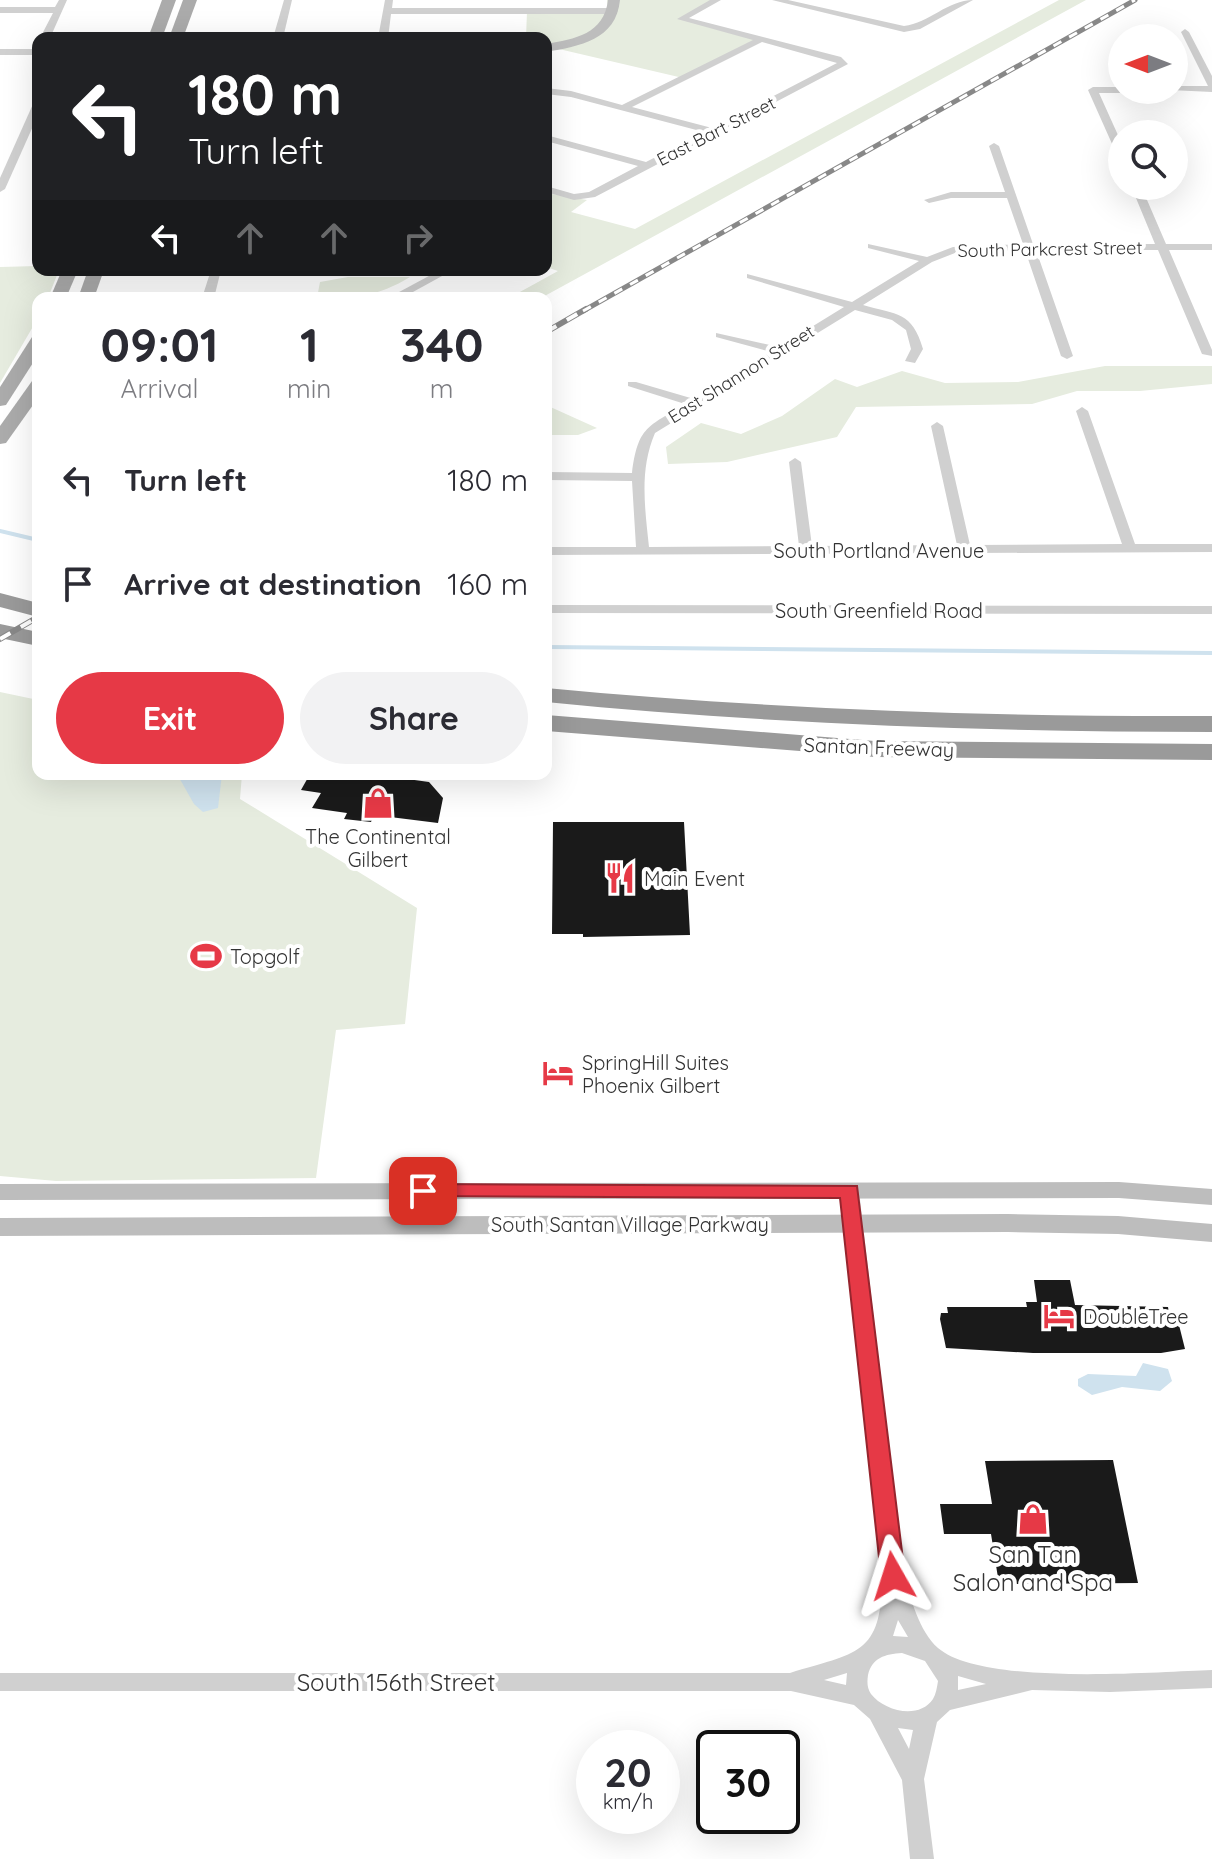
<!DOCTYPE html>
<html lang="en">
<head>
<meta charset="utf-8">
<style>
  body { margin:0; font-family:Quicksand,sans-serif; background:#f2f2f3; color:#2b2b33; height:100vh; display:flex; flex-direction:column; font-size:30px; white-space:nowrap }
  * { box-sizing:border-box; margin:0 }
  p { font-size:26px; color:#7c7c81 }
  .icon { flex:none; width:44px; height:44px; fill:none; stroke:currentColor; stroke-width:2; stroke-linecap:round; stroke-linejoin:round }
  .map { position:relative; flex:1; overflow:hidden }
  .panel { position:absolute; left:32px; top:292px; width:520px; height:488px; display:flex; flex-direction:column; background:#fff; border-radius:16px; box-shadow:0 8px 32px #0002 }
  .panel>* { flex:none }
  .top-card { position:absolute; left:32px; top:32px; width:520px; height:244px; border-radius:16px; box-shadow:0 8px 32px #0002; background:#202124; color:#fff; overflow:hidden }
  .needle { width:52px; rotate:270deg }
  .fabs { position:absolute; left:1108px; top:24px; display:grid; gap:16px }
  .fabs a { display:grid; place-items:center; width:80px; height:80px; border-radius:50%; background:#fff; box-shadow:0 8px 32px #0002; font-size:40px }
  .speed { position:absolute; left:576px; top:1730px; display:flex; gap:16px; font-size:40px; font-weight:700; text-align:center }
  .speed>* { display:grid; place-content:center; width:104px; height:104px; border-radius:50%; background:#fff; box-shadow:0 8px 32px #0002; line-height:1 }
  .speed small { font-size:20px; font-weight:400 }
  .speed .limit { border:4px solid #111; border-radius:12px; background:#fff; color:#111 }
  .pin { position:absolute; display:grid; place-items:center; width:68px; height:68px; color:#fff; margin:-34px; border-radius:16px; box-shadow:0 4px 12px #0006 }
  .me { position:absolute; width:88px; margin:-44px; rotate:354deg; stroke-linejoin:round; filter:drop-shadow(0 0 6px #0008) }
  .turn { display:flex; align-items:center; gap:28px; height:168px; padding:0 24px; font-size:36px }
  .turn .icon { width:104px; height:104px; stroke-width:2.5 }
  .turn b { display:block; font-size:56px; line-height:68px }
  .lanes { display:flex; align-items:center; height:76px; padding:0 24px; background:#0003; justify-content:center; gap:40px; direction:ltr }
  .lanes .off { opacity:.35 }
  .eta { display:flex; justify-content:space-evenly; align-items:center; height:136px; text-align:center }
  .eta b { font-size:48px; font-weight:800; line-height:56px }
  .action { display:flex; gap:16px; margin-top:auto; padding:16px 24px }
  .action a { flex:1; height:92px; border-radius:48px; background:#e63946; color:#fff; font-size:32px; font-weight:800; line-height:92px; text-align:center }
  .action a+a { background:#f2f2f3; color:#2b2b33 }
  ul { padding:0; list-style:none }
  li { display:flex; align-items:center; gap:24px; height:104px; padding:0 24px }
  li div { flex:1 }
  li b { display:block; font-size:30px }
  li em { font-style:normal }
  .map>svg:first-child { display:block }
</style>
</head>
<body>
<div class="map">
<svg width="1212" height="1859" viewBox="0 0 1212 1859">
  <rect width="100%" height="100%" fill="#fff"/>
  <!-- green -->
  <g fill="#e6ecdf">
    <polygon points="607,0 717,0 681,19 760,40 683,78 546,46 546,38 526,38 527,11 608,10"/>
    <polygon points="1059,0 1086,0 541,298 509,298 558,271 546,267 546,193 587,200 571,212 635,229"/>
    <polygon points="38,266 38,270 59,270 48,298 38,298 38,318 0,383 0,267"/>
    <path d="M 348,277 L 410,277 C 377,297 355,298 317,298 L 320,282 Z"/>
    <polygon points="1105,366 1212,366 1212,384 1140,391 1077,391 1032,404 856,407 837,437 727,462 668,464 666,447 701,423 741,434 782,416 835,379 857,387 902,371 945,383 1018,382"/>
    <polygon points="546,405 597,428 578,435 546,435"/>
    <polygon points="0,692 38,700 38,774 242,774 240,799 417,908 405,1024 336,1030 316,1178 56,1181 0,1176"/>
  </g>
  <!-- water -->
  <g fill="#cfe2ee">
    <polygon points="177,774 222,774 218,808 203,812 194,804"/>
    <polygon points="1143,1363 1168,1369 1172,1381 1160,1391 1122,1387 1092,1395 1078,1386 1078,1379 1088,1374 1136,1376"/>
  </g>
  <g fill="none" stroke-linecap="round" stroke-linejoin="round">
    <!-- stream -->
    <g stroke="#cfe2ee" stroke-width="4">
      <polyline points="0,531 38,540"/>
      <polyline points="546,647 1212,653"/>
    </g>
  </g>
  <!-- building -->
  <g fill="#1a1a1a">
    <polygon points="310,774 371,774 429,782 443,798 438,823 374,815 371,822 344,819 347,813 312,808 321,793 301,790"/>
    <polygon points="553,822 684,822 690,935 583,937 583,934 552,934"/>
    <polygon points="1034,1280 1070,1280 1075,1305 1168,1307 1169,1313 1176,1313 1185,1349 1161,1353 1033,1353 946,1348 940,1319 941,1313 948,1313 947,1307 1027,1307 1026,1302 1037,1302"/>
    <polygon points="1113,1460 1138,1583 999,1584 991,1534 944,1534 940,1504 992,1504 985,1461"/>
  </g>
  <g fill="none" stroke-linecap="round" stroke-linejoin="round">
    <!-- street -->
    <g fill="#d0d0d0" fill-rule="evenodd">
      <polygon points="59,0 67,0 50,38 40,38 53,13 0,13 0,7 55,7"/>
      <polygon points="284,0 292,0 283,38 273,38"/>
      <polygon points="385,0 393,0 392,8 614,8 618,11 614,14 391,14 388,38 378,38"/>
      <path d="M 710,0 L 721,0 L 689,18 L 841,57 L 848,64 L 595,197 L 574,200 L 546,192 L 546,186 L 574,194 L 589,192 L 638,166 L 546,141 L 546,135 L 646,162 L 704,132 L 571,97 L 546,94 L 546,88 L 571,91 L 622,105 L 753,40 L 677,19 ZM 762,42 L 837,63 L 712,128 L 632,107 Z"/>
      <path d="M 772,0 L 788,0 L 904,26 C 929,23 948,0 973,0 L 920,29 L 904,32 Z"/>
      <polygon points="1185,29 1189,32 1212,76 1212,92 1170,90 1174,90 1174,86 1208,86 1181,32"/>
      <rect x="0" y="49" width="38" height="6"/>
      <polygon points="1093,87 1122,87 1122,90 1127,90 1122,93 1099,93 1122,144 1122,158 1117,155 1088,90"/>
      <polygon points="38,101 38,115 5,189 0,192 0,178 33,104"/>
      <path d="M 994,143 L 999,146 L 1033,244 L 1155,244 L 1131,186 L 1141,186 L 1166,244 L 1212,244 L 1212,250 L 1169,250 L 1212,350 L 1212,356 L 1202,354 L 1158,250 L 1036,250 L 1073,356 L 1067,359 L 1061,356 L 1025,250 L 955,253 L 932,262 L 863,305 C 897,315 912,311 923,349 L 915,363 L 905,361 L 911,349 L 906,330 L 892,320 L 855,310 L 655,433 C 639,470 645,508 649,547 L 799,546 L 789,462 L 795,458 L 801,462 L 812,546 L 957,545 L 931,426 L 937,422 L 943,426 L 970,545 L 1122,544 L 1076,411 L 1082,407 L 1088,411 L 1135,544 L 1212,544 L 1212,552 L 546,555 L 546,547 L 636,547 L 632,481 L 546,480 L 546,472 L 632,473 C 638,426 648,427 685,404 L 628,386 L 628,382 L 636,382 L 694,399 L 771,352 L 716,337 L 716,333 L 779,347 L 844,307 L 747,278 L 747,274 L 852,302 L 919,261 L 868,248 L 868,244 L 927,257 L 953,247 L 1023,244 L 1007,198 L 951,198 L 929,203 L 924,200 L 951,192 L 1005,192 L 989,146 Z"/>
      <polygon points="211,270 221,270 214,298 202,298"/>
      <polygon points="440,270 453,270 402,298 388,298"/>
      <polygon points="546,605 1212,606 1212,614 546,613"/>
      <path d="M 850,1185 L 856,1187 L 859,1191 L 904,1576 C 911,1599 919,1631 938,1648 C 982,1686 1152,1672 1212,1670 L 1212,1688 L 1110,1692 L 1032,1690 L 950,1710 L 937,1722 L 924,1779 L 934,1859 L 910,1859 L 902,1780 L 870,1719 L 854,1705 L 791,1691 L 0,1691 L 0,1673 L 790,1673 C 856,1652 882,1657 882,1576 L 841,1191 L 844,1187 ZM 898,1620 L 908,1637 L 893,1636 ZM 902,1653 L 925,1661 L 938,1681 C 937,1687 936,1694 933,1699 C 919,1720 884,1711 871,1694 C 867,1688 867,1682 868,1675 C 872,1658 885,1654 902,1653 ZM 847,1673 L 846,1685 L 824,1680 ZM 958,1676 L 986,1684 L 958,1690 ZM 898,1728 L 913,1730 L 909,1749 Z"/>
    </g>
    <!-- secondary -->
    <g fill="#bdbdbd" fill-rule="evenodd">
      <path d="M 608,0 L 620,0 C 616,40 580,46 546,52 L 546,44 C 575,39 604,34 608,0 Z"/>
      <polygon points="1119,1182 1212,1189 1212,1205 1119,1198 0,1200 0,1184"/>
      <polygon points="1008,1214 1118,1216 1212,1224 1212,1242 1118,1234 1008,1232 0,1236 0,1218"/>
    </g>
    <!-- primary -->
    <g fill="#ababab" fill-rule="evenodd">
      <polygon points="162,0 176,0 162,38 148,38"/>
      <polygon points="183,0 197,0 183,38 169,38"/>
      <polygon points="62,270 78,270 66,298 50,298"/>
      <polygon points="88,270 104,270 94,298 78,298"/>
      <polygon points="38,336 38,355 6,405 0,406 0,387 32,337"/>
      <polygon points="38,380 38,398 6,443 0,444 0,426 32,381"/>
    </g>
    <!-- highway -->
    <g fill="#9a9a9a" fill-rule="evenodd">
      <polygon points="0,593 38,603 38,617 0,607"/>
      <polygon points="0,624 38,632 38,646 0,638"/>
      <path d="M 546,688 C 768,709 989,717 1212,716 L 1212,732 C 989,732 768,724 546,702 Z"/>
      <polygon points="546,715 875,741 1212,744 1212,760 875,757 546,731"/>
    </g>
    <defs>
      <polyline id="rail-far1" points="583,311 1135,0"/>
      <g id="rail">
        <polyline points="546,332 586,309"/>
        <polyline points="0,639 38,617"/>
      </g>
    </defs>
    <!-- rail-far1 casing -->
    <use href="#rail-far1" stroke="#888" stroke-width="5"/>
    <!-- rail casing -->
    <use href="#rail" stroke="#888" stroke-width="6"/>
    <!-- rail-far1 -->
    <use href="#rail-far1" stroke="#fff" stroke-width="3" stroke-dasharray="9" stroke-linecap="butt"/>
    <!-- rail -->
    <use href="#rail" stroke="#fff" stroke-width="4" stroke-dasharray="12" stroke-linecap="butt"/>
  </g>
  <!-- route -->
  <polygon fill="#e63946" stroke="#96252e" stroke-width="2" points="423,1184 857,1186 905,1576 901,1583 885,1583 881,1576 840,1198 416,1196 413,1191 416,1186"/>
  <!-- icons -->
  <defs>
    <symbol id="shop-bare" viewBox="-9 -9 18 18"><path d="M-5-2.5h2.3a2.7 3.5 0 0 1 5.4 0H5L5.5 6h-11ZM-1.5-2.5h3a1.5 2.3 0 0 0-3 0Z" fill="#e63946" stroke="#fff" stroke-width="2.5" paint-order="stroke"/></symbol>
    <symbol id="restaurant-bare" viewBox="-9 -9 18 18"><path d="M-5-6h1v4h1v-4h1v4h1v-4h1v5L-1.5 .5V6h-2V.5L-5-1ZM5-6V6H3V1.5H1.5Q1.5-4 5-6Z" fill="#e63946" stroke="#fff" stroke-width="2.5" paint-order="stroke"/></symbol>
    <symbol id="stadium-bare" viewBox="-9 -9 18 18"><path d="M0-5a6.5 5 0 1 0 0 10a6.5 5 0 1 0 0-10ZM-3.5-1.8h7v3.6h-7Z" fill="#e63946" stroke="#fff" stroke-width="2.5" paint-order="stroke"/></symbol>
    <symbol id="hotel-bare" viewBox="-9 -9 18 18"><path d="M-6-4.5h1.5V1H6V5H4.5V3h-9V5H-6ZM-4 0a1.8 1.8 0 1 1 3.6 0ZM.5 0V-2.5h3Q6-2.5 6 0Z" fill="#e63946" stroke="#fff" stroke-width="2.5" paint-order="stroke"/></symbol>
  </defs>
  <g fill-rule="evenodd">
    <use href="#shop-bare" x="356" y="781" width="44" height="44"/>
    <use href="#restaurant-bare" x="598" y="856" width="44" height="44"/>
    <use href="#stadium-bare" x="184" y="934" width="44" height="44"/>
    <use href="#hotel-bare" x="536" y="1051" width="44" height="44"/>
    <use href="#hotel-bare" x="1037" y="1294" width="44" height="44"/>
    <use href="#shop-bare" x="1011" y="1497" width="44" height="44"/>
  </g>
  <g text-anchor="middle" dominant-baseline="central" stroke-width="8" stroke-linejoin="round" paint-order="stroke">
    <!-- far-street labels -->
    <g font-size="18" fill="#333" stroke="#fff">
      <text transform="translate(716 131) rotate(-27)">East Bart Street</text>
      <text transform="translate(1050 249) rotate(-1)">South Parkcrest Street</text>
      <text transform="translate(741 374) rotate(-32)">East Shannon Street</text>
    </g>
    <!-- street labels -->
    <g font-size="20" fill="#333" stroke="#fff">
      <text x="879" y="550">South Portland Avenue</text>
      <text x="879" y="610">South Greenfield Road</text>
      <text transform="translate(879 747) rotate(2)">Santan Freeway</text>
      <text x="630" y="1224">South Santan Village Parkway</text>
    </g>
    <!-- poi labels -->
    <g font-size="20" fill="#333" stroke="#fff" text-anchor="start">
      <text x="378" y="836" text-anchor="middle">The Continental<tspan x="378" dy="23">Gilbert</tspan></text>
      <text x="644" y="878">Main Event</text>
      <text x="230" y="956">Topgolf</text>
      <text x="582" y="1062">SpringHill Suites<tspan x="582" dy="23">Phoenix Gilbert</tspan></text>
      <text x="1083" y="1316">DoubleTree</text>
    </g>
    <!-- near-poi labels -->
    <g font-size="24" fill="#333" stroke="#fff">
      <text x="1033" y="1554">San Tan<tspan x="1033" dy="28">Salon and Spa</tspan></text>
    </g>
    <!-- near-street labels -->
    <g font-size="24" fill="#333" stroke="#fff">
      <text x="396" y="1682">South 156th Street</text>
    </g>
  </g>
</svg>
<div class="fabs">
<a><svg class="needle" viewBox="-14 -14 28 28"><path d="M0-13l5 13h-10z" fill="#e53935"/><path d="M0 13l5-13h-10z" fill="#7c7c81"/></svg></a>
<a><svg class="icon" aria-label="search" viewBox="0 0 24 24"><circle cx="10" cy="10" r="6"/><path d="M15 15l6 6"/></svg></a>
</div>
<div class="speed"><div>20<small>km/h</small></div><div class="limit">30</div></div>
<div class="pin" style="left:423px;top:1191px;background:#d93025"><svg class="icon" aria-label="arrive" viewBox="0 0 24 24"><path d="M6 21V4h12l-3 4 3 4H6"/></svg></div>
<svg class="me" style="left:893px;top:1576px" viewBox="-20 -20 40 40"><path d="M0-17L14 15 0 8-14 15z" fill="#e63946" stroke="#fff" stroke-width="4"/></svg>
<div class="top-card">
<div class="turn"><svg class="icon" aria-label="left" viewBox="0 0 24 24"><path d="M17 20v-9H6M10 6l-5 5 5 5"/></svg><div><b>180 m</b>Turn left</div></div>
<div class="lanes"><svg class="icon" aria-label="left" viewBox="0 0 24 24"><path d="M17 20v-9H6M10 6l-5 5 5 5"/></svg><svg class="icon off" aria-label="ahead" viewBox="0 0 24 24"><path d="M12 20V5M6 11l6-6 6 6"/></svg><svg class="icon off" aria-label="ahead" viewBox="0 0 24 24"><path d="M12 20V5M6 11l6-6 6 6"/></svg><svg class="icon off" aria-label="right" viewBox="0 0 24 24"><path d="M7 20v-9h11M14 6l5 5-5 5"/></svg></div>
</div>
<section class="panel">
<div class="eta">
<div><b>09:01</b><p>Arrival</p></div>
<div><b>1</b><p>min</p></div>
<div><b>340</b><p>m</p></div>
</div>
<ul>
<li><svg class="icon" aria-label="left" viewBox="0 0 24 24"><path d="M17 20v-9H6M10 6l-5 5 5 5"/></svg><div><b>Turn left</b></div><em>180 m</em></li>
<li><svg class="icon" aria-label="arrive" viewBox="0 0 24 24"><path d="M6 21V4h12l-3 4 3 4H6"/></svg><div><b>Arrive at destination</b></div><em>160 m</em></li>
</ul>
<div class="action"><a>Exit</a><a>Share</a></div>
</section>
</div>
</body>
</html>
